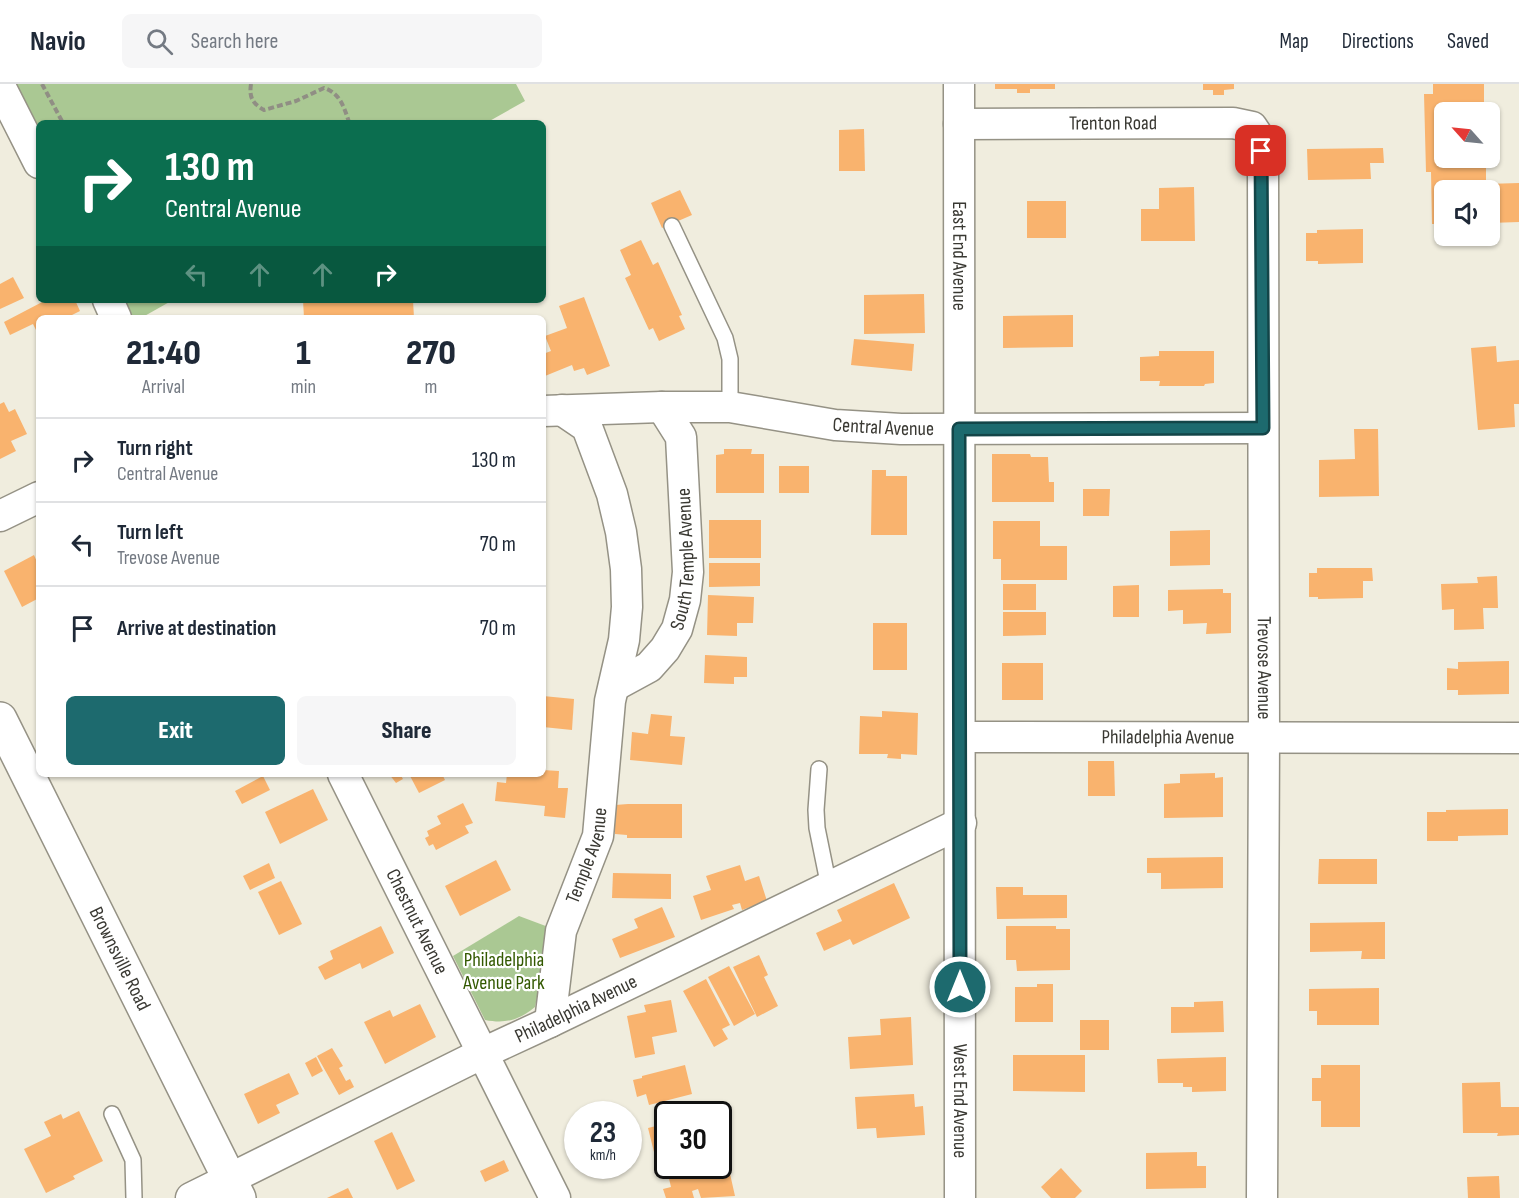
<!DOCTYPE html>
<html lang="en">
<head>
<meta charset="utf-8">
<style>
  body { margin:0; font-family:"Sofia Sans Condensed",sans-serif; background:#f6f6f7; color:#1f2937; height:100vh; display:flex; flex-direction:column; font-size:22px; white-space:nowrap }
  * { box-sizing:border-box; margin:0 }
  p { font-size:20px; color:#747a83 }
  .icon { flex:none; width:33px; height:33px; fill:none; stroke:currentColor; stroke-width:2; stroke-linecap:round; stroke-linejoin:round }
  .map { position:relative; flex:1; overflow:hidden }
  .side { position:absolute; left:36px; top:231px; width:510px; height:462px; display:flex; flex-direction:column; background:#fff; border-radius:9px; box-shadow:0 2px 4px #0004 }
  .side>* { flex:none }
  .hud { position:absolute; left:36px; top:36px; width:510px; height:183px; border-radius:9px; box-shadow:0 2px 4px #0004; background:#0b6e4f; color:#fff; overflow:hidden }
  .needle { width:39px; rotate:297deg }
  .buttons { position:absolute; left:1434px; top:18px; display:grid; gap:12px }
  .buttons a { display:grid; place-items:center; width:66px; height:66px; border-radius:9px; background:#fff; box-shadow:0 2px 4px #0004; font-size:30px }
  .speed { position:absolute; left:564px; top:1017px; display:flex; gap:12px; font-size:30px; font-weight:700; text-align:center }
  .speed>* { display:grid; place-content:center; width:78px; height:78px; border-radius:50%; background:#fff; box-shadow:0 2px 4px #0004; line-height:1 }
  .speed small { font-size:15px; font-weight:400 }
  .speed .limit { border:3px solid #111; border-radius:9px; background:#fff; color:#111 }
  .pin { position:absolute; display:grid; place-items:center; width:51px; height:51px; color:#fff; margin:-26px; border-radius:12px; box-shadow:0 3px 9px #0006 }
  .me { position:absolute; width:66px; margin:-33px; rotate:0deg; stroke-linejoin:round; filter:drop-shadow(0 0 4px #0008) }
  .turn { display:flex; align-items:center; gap:21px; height:126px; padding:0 30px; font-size:27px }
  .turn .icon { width:78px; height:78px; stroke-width:2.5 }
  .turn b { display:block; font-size:42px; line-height:51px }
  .lanes { display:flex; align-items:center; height:57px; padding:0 30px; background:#0003; justify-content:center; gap:30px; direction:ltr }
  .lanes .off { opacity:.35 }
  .eta { display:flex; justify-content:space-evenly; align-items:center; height:102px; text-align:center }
  .eta b { font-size:36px; font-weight:800; line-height:42px }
  .cta { display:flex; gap:12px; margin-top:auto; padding:12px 30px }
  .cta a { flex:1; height:69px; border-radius:9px; background:#1d6a6e; color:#fff; font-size:24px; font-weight:800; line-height:69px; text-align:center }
  .cta a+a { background:#f6f6f7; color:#1f2937 }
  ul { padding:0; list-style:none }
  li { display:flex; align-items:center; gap:18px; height:84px; padding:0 30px; border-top:2px solid #e0e1e3 }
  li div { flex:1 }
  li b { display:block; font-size:22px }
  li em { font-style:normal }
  header { display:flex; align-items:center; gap:36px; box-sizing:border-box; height:84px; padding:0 30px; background:#fff; border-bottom:2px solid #e0e1e3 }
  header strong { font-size:28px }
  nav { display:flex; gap:33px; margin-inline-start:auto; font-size:21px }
  .search { width:420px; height:54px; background:#f6f6f7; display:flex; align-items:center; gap:15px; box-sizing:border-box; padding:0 21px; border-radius:9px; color:#747a83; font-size:22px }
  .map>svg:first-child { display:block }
</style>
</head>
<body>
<header>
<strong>Navio</strong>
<div class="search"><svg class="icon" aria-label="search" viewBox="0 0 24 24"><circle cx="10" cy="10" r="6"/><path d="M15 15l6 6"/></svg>Search here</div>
<nav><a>Map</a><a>Directions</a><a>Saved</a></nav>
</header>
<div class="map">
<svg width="1519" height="1114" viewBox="0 0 1519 1114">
  <rect width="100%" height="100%" fill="#f0edde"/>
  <!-- green -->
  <g fill="#aac893">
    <polygon points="14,0 516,0 525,17 486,39 39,39 39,51"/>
    <polygon points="121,216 173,216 141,234 129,234"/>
    <path d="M 519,832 L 551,844 L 535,923 C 519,936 506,940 485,936 L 453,872 Z"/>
  </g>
  <!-- building -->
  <g fill="#f9b36e">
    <polygon points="995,0 1055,0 1055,5 1030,5 1030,9 1017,9 1017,5 995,5"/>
    <polygon points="1203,0 1234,0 1234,5 1224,6 1224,11 1213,11 1213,6 1203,6"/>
    <polygon points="1433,0 1484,0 1484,28 1444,28 1444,74 1486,74 1486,100 1519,99 1519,138 1490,139 1490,106 1444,106 1444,140 1432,140 1431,88 1426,88 1424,10 1433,10"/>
    <polygon points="864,45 865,87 839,87 839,46"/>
    <polygon points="1383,64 1384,79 1370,79 1371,95 1308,96 1307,65"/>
    <polygon points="1194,103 1195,157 1141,157 1141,125 1159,125 1159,104"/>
    <polygon points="680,106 692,131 662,144 651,119"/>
    <rect x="1027" y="117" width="39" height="37"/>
    <polygon points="1363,145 1363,179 1318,180 1318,177 1306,177 1306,149 1317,149 1317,146"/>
    <polygon points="641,156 653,181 658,178 682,231 679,232 685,245 659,257 653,244 649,246 625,194 631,191 620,166"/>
    <polygon points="13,193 24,214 0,225 0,200"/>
    <polygon points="924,210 925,249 864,250 864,211"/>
    <polygon points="584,213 610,282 587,291 584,284 574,287 572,281 545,292 543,270 551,267 545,252 567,244 559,222"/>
    <polygon points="46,216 75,216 80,227 66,234 39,234 39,248 37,248 33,240 10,251 4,238"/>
    <polygon points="303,216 413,216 414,234 304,234"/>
    <polygon points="1073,231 1073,263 1003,264 1003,232"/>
    <polygon points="854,255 914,260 912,287 851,281"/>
    <polygon points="1496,262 1497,278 1519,276 1519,320 1514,320 1515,343 1478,346 1471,264"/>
    <polygon points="1159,267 1214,267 1214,299 1205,300 1204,302 1159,302 1160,297 1140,297 1140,273 1159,272"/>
    <polygon points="4,318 9,328 15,325 27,350 11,357 16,367 0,375 0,320"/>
    <polygon points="1354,345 1378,345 1379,412 1319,413 1319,376 1355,375"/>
    <polygon points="724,365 752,365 751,370 764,370 764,409 716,409 716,371 724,370"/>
    <polygon points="992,370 1030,370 1031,373 1048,373 1049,398 1054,398 1054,418 992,418"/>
    <rect x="779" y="382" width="30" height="27"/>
    <polygon points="872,386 886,386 886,392 907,392 907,451 871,451"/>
    <polygon points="1083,405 1110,405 1109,432 1083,432"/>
    <rect x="709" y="436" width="52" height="38"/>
    <polygon points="993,437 1040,437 1040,462 1067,462 1067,496 1001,496 1001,475 993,475"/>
    <polygon points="1210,446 1210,481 1170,482 1170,447"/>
    <polygon points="34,471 37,478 39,477 39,514 22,523 4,487"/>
    <polygon points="709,479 760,479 760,502 709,503"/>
    <polygon points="1317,484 1372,484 1373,497 1363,497 1363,514 1318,515 1318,513 1309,513 1309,489 1317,489"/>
    <polygon points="1497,492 1498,524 1483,524 1484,545 1454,546 1454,525 1442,526 1441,500 1478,499 1477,493"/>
    <rect x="1003" y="500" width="33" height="26"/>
    <polygon points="1139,501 1139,533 1113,533 1113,502"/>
    <polygon points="1223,505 1223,509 1231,509 1231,549 1206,550 1207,539 1183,540 1183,526 1168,527 1168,506"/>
    <polygon points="708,511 754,513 753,539 737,539 737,552 707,551"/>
    <polygon points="1003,528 1046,528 1046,551 1003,552"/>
    <rect x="873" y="539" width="34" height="47"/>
    <polygon points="705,571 747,573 747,593 734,593 734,600 704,599"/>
    <polygon points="1509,577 1509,610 1458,611 1458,606 1447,606 1447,584 1458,585 1458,578"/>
    <rect x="1002" y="579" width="41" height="37"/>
    <polygon points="543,612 574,615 572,646 543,643"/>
    <polygon points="882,627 918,629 917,671 901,670 901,675 887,674 888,670 859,670 860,632 882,633"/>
    <polygon points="651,630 672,632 670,652 685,653 682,681 630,676 632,648 648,650"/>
    <polygon points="1088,677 1114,677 1115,712 1088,712"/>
    <polygon points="543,686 559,687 558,704 568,704 565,734 544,732 545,722 495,717 497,698 506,699 507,690 543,690"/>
    <polygon points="1215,689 1215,694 1223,693 1223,733 1164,734 1164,700 1180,699 1180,690"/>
    <polygon points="389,690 400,690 403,695 396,699"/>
    <polygon points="409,690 442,690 445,696 419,709"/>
    <polygon points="263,692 270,706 242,720 235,707"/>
    <polygon points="313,705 328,736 280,760 265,728"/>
    <polygon points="463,719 473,739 465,742 469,749 436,766 433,760 429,762 425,754 429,752 427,747 441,740 437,732"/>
    <polygon points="628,720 682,720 682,754 627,754 627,751 615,750 615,721"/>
    <polygon points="1508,725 1508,751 1458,752 1458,757 1427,757 1427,728 1446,728 1446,726"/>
    <polygon points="1223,773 1223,804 1161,805 1161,789 1147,789 1147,774"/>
    <polygon points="1319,775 1377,775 1377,800 1318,800"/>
    <polygon points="496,776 511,806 460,832 445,802"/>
    <polygon points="269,779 275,794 250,806 243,792"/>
    <polygon points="740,781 745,797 759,792 767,817 742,826 740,819 732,821 734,825 701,836 693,812 711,806 706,792"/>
    <polygon points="613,789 671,790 671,815 612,814"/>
    <polygon points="281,797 302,840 279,851 258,808"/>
    <polygon points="894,799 910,834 853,861 850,855 824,867 816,849 842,837 837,826"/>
    <polygon points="996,803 1023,803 1023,811 1067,811 1067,834 997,835"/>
    <polygon points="662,823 675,853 620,874 612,855 638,844 634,835"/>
    <polygon points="1385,838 1385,875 1361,875 1362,867 1310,868 1310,839"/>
    <polygon points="381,842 394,869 362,885 360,879 325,896 318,883 333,875 330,867"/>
    <polygon points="1006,842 1056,842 1056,845 1070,845 1070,886 1017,887 1016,876 1006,876"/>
    <polygon points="759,871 768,891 764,893 778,922 757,933 733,883"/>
    <polygon points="729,882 755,930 734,942 708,893"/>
    <polygon points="706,895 730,941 722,945 728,955 714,963 683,907"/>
    <polygon points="1037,900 1053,900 1053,938 1015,938 1015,903 1037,903"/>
    <polygon points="1379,904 1379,941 1317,941 1317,927 1309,927 1309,905"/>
    <polygon points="671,916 677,948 652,953 655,970 635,974 627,932 646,928 644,921"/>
    <polygon points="1223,917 1224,948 1171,949 1171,923 1194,923 1194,918"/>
    <polygon points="420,920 436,953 385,980 364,938 390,926 393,933"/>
    <polygon points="911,933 913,981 850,985 848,953 881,951 880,935"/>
    <rect x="1080" y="936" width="29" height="30"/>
    <polygon points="332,964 343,982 339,984 346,997 350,995 354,1003 339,1011 317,972"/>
    <polygon points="1013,971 1085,971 1085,1008 1013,1007"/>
    <polygon points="316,973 323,987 312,993 305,979"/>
    <polygon points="1226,973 1226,1007 1192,1008 1192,1003 1183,1003 1183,999 1158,999 1157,975"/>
    <polygon points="685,981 692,1010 649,1021 646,1010 637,1013 633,996 642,994 642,992"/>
    <polygon points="1321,981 1360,981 1360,1043 1321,1043 1321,1017 1312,1017 1312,994 1321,994"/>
    <polygon points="289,989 299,1010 276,1021 280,1029 258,1040 244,1010"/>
    <polygon points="1500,998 1501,1023 1519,1023 1519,1051 1497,1052 1498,1049 1463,1049 1462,999"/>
    <polygon points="914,1010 915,1023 923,1022 925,1051 877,1054 876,1044 857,1045 855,1013"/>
    <polygon points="79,1027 103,1077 73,1092 75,1095 46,1109 24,1065 51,1052 44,1038 61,1030 63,1035"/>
    <polygon points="668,1039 668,1065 654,1068 648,1044"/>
    <polygon points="392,1048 415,1097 397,1106 374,1057"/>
    <polygon points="1197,1068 1197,1082 1206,1082 1206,1104 1146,1105 1146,1069"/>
    <polygon points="720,1070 723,1082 728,1081 735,1112 701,1114 698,1105 692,1107 694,1114 666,1114 663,1105 671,1103 666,1082 718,1082 718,1071"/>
    <polygon points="504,1076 509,1087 485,1098 480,1087"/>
    <polygon points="1061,1084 1082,1107 1075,1114 1051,1114 1041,1103"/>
    <polygon points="1499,1092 1500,1114 1468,1114 1467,1093"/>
    <polygon points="348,1104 353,1114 327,1114"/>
  </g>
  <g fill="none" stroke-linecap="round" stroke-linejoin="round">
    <defs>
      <g id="service">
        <polyline points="672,142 725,254 730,275 730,323"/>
        <polyline points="819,685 816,726 817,744 829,803"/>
        <polyline points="112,1030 133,1076 134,1114"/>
      </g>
      <g id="minor">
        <path id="s1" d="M 959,0 L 960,1114"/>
        <polyline points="0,2 39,79"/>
        <path id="s2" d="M 959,40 L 1233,39 L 1252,43 L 1260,55 L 1263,79 L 1264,653 L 1262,1114"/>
        <polyline points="108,216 116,234"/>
        <path id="s3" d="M 543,327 L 662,323 L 730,323 L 835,341 L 901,345 L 1263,344"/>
        <polyline points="0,432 39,413"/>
        <path id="s4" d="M 614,602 L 649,583 L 665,565 L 677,545 L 685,516 L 688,488 L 681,353 L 662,323"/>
        <path id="s5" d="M 961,653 L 1519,654"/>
        <path id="s6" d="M 343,690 L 555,1114"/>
        <path id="s7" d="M 550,938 L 561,847 L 598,752 L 610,617 L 624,556 L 627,523 L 626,485 L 621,448 L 612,410 L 587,343 L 562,326"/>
        <path id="s8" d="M 191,1114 L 483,969 L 550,938 L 961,739"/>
      </g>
      <g id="tertiary">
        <path id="s9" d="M 0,635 L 239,1114"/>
      </g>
    </defs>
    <!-- service casing -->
    <use href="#service" stroke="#959285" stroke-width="18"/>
    <!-- minor casing -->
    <use href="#minor" stroke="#959285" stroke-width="33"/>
    <!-- tertiary casing -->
    <use href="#tertiary" stroke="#959285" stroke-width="36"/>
    <!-- path -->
    <g stroke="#908e84" stroke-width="4" stroke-dasharray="6 3" stroke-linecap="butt">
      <polyline points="42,0 63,39"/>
      <path d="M 251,0 C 249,13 252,19 264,26 L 296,17 L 324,4 C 340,9 344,23 349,38"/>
    </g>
    <!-- service -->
    <use href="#service" stroke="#fff" stroke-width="15"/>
    <!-- minor -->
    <use href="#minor" stroke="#fff" stroke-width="30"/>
    <!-- tertiary -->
    <use href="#tertiary" stroke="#fff" stroke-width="33"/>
  </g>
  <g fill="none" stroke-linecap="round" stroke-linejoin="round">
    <defs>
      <polyline id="route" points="960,903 959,345 1263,344 1261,67"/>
    </defs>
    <!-- route casing -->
    <use href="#route" stroke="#134548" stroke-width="15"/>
    <!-- route -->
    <use href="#route" stroke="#1d6a6e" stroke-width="10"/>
  </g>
  <g text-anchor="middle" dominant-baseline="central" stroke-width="4.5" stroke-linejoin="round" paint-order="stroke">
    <!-- street labels -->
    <g font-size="20" fill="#393832" stroke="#fff">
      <text stroke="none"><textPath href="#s2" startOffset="154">Trenton Road</textPath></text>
      <text stroke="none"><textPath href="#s1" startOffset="172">East End Avenue</textPath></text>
      <text stroke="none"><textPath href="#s3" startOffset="342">Central Avenue</textPath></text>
      <text stroke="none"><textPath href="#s4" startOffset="158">South Temple Avenue</textPath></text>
      <text stroke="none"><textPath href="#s2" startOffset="837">Trevose Avenue</textPath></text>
      <text stroke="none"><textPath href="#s5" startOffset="207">Philadelphia Avenue</textPath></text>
      <text stroke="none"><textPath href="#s7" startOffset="172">Temple Avenue</textPath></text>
      <text stroke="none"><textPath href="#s6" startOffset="165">Chestnut Avenue</textPath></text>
      <text stroke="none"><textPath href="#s9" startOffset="268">Brownsville Road</textPath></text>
      <text stroke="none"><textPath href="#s8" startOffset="429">Philadelphia Avenue</textPath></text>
      <text stroke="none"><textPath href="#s1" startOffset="1017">West End Avenue</textPath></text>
    </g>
    <!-- park labels -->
    <g font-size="20" fill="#335900" stroke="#fff">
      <text x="504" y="876">Philadelphia<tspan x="504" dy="23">Avenue Park</tspan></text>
    </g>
  </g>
</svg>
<div class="buttons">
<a><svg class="needle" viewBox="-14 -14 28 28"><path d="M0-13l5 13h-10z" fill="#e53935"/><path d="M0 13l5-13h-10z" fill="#747a83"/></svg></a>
<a><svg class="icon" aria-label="sound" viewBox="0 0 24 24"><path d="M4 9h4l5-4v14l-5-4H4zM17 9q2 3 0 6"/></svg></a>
</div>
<div class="speed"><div>23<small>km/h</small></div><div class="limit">30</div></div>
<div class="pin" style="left:1261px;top:67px;background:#d93025"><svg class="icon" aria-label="arrive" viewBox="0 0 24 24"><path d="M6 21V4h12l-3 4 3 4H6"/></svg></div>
<svg class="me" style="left:960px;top:903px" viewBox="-20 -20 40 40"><circle r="17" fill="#1d6a6e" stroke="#fff" stroke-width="3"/><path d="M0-11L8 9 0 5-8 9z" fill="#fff"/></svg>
<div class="hud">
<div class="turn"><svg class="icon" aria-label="right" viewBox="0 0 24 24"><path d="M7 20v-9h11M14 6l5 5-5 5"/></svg><div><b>130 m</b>Central Avenue</div></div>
<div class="lanes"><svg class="icon off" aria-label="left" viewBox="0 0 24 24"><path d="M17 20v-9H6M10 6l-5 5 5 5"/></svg><svg class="icon off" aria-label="ahead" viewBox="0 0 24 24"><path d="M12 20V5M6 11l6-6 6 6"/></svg><svg class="icon off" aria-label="ahead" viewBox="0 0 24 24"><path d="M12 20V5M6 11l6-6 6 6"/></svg><svg class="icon" aria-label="right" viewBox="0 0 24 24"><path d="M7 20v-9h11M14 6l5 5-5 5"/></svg></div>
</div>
<section class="side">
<div class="eta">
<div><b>21:40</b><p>Arrival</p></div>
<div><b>1</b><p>min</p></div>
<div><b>270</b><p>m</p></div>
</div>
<ul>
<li><svg class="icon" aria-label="right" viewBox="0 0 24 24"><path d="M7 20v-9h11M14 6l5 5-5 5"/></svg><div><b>Turn right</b><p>Central Avenue</p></div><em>130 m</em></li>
<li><svg class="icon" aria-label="left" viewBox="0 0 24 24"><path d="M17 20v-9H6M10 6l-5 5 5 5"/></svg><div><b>Turn left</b><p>Trevose Avenue</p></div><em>70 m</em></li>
<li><svg class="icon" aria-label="arrive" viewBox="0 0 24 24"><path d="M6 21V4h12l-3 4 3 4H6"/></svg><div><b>Arrive at destination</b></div><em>70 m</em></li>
</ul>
<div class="cta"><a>Exit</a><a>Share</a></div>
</section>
</div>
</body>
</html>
